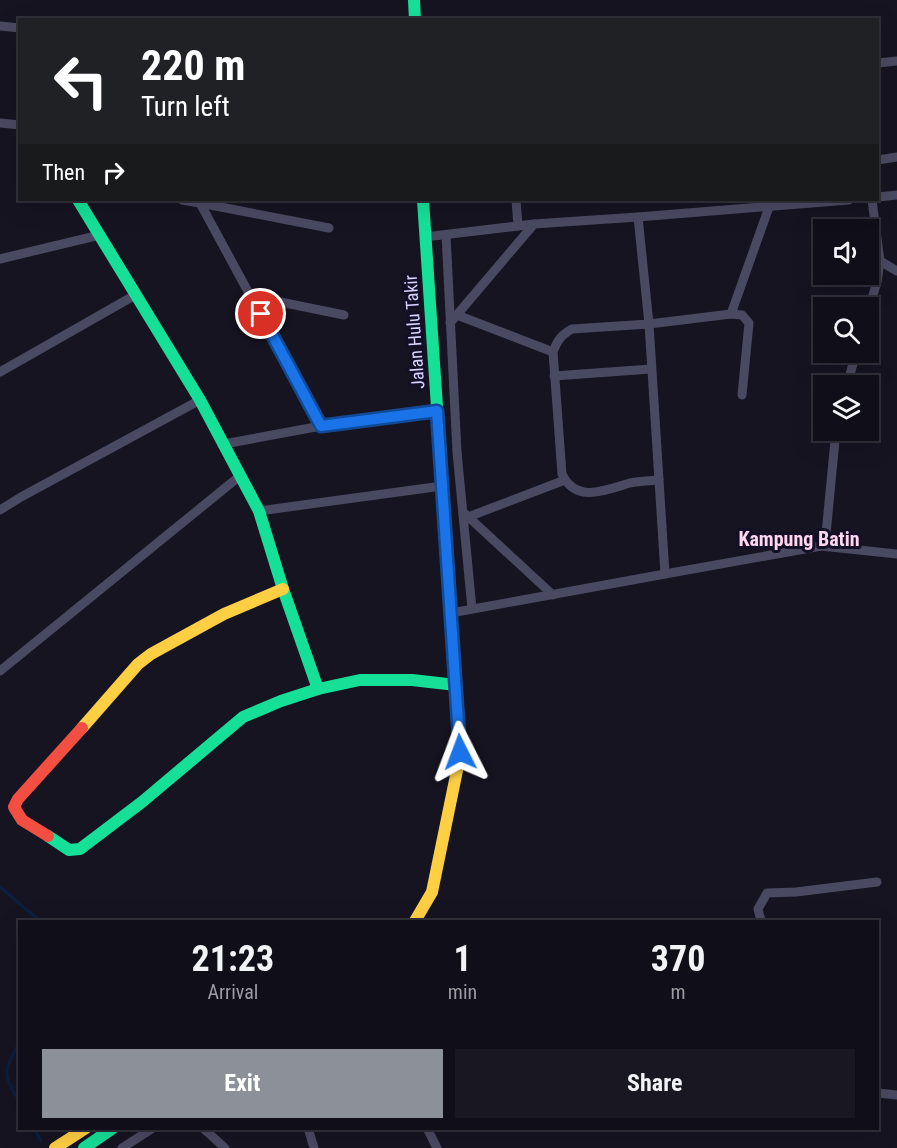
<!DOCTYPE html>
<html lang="en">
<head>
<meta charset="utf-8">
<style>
  body { margin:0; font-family:"Roboto Condensed",sans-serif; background:#191822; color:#f1f3f6; height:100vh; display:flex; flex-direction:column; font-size:22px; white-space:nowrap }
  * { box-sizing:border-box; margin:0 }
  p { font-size:20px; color:#9c9ca2 }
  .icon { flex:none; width:33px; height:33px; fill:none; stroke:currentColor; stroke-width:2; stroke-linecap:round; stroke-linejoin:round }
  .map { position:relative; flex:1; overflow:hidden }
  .panel { position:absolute; left:18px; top:920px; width:861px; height:210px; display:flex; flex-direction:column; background:#100f19; border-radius:0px; box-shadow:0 6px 24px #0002,0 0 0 2px #302f38 }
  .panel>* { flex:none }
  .guide { position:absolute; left:18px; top:18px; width:861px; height:183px; border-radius:0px; box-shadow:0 6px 24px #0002,0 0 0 2px #302f38; background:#202124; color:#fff; overflow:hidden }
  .controls { position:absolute; left:813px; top:219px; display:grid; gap:12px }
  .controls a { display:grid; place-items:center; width:66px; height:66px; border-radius:0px; background:#100f19; box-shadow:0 6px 24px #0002,0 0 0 2px #302f38; font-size:30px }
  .pin { position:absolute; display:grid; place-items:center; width:51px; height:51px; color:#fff; margin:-26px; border:3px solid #fff; border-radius:50%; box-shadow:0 2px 6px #0007 }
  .me { position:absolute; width:66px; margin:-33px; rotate:357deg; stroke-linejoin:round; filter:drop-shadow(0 0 4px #0008) }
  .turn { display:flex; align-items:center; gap:21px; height:126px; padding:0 24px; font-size:27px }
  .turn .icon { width:78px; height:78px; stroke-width:2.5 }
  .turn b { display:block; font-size:42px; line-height:51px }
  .then { display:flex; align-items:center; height:57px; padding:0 24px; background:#0003; gap:12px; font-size:22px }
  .eta { display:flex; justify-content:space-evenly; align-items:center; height:102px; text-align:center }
  .eta b { font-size:36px; font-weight:700; line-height:42px }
  .button { display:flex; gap:12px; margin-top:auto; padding:12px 24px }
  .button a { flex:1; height:69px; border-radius:0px; background:#8c9099; color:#fff; font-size:24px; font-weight:700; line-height:69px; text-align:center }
  .button a+a { background:#191822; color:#f1f3f6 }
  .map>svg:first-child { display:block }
</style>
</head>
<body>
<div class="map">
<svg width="897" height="1148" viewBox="0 0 897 1148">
  <rect width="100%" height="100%" fill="#161421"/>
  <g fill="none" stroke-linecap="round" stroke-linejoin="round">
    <!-- stream -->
    <g stroke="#0b1e41" stroke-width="3">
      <polyline points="0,887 40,921"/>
      <path d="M 20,1041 C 4,1072 1,1072 20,1103"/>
      <polyline points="34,1128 41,1141"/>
    </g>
    <!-- street -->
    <g stroke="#4a4962" stroke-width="9">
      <polyline points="0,26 20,28"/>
      <polyline points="878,63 897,61"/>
      <polyline points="0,123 20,125"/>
      <polyline points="878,160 897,157"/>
      <polyline points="878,197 897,195"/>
      <polyline points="182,200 200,203"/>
      <polyline points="516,200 518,226"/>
      <polyline points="446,235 457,452 472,609"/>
      <polyline points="425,237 534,224 638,217 849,200"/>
      <polyline points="0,259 100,235"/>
      <polyline points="880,261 897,271"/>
      <polyline points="251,296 344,315"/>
      <polyline points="868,311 877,282 880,261 872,200"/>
      <polyline points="731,314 769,207"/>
      <polyline points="457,315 553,352"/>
      <polyline points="450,323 534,224"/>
      <polyline points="0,372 137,294"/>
      <polyline points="554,376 651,369"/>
      <polyline points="847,386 856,352"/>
      <polyline points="321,426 437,411"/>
      <polyline points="224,444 321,426 200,203 329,228"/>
      <path d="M 659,480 C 649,481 639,481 630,483 C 606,490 576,504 562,474 L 553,352 C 557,341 561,335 572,329 L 649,324 L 731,314 L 742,315 L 749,323 L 742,395"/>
      <polyline points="0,510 21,497 200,400"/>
      <polyline points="259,511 442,486"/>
      <polyline points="463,512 553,595"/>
      <polyline points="468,517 565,480"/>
      <polyline points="821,546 897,554"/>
      <polyline points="665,574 821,546 826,534 836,430"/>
      <polyline points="451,613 665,574 649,324 638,217"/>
      <polyline points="0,671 241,475"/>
      <polyline points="761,921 758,909 767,893 796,892 877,882"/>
      <polyline points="878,1093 897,1095"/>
      <polyline points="203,1128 225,1148"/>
      <polyline points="308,1128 314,1148"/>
      <polyline points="427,1128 437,1148"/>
      <polyline points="122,1148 153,1128"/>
    </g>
    <!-- fast -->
    <g stroke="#16e098" stroke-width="12">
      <polyline points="414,0 415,20"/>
      <polyline points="78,200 200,400 259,511 283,589 318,689 360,680 412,680 456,685"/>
      <polyline points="423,200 447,555"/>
      <polyline points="48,836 69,850 80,849 142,802 243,717 281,701 318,689"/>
      <polyline points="84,1148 113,1128"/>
    </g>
    <!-- slow -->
    <g stroke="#ffcf43" stroke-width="12">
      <polyline points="82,728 138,664 151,654 224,614 283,589"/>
      <polyline points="415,921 432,892 461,751 447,555"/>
      <polyline points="55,1148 86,1128"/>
    </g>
    <!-- jam -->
    <polyline stroke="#f24e42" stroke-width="12" points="48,836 22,820 14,807 18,799 82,728"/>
  </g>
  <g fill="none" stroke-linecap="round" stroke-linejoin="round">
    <defs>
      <polyline id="route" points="261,314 321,426 437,411 460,752"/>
    </defs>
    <!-- route casing -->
    <use href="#route" stroke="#114b97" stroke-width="15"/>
    <!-- route -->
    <use href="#route" stroke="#1a73e8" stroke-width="10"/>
  </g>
  <g text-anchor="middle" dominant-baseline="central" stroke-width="6" stroke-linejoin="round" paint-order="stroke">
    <!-- street labels -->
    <g font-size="18" fill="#d9d4ff" stroke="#130f26">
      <text transform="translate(414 332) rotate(-94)">Jalan Hulu Takir</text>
    </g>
    <!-- neighbourhood labels -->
    <g font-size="20" font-weight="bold" fill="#ffd6f0" stroke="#130f26">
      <text x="799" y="539">Kampung Batin</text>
    </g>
  </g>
</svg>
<div class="controls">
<a><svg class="icon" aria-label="sound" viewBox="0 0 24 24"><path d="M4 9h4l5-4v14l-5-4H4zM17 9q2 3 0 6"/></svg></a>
<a><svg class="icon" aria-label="search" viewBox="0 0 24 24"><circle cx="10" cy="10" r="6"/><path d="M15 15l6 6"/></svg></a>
<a><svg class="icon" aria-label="layers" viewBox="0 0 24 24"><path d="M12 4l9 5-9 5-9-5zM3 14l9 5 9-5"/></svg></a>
</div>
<div class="pin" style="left:261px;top:314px;background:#d93025"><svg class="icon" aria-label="arrive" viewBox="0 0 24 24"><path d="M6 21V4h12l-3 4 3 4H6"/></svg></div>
<svg class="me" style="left:460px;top:752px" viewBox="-20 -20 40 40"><path d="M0-17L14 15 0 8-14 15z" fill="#1a73e8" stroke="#fff" stroke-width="4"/></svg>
<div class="guide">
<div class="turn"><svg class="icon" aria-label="left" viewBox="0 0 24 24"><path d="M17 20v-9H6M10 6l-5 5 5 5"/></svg><div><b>220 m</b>Turn left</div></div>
<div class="then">Then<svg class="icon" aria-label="right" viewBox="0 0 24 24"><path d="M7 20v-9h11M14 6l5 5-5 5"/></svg></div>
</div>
<section class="panel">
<div class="eta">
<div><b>21:23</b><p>Arrival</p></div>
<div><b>1</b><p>min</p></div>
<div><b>370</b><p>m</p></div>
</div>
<div class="button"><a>Exit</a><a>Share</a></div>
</section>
</div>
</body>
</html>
